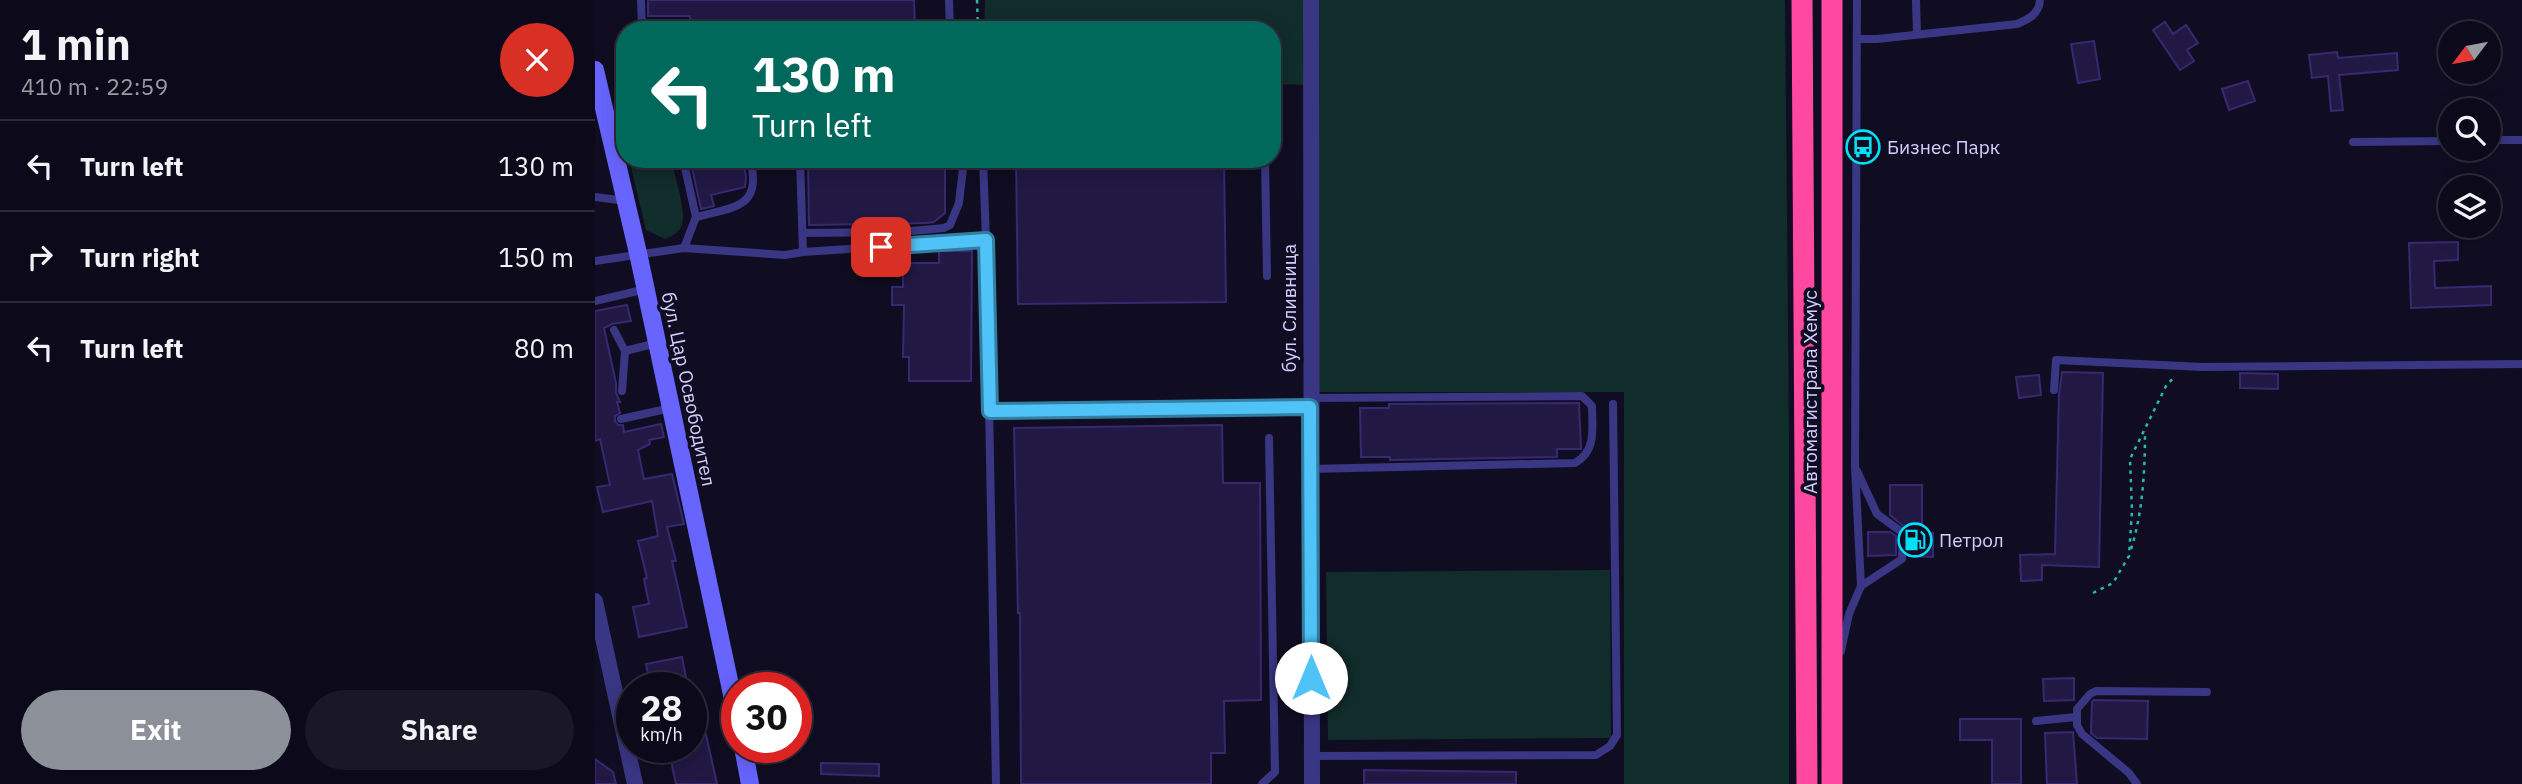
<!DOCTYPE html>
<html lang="en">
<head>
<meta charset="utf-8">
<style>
  body { margin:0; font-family:"IBM Plex Sans",sans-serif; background:#1a1827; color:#f1f3f6; height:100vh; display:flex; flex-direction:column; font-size:26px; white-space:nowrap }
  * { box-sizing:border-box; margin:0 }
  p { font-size:23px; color:#9a9aa2 }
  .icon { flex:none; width:38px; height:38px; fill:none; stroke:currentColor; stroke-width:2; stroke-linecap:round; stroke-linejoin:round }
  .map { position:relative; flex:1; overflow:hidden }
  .drawer { display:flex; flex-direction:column; background:#0c0a1a; width:595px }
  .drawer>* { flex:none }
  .hud { position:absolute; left:21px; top:21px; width:665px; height:147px; border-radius:28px; box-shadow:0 4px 18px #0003,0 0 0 2px #2c2b39; background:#00695c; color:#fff; overflow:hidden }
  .needle { width:46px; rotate:238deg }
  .buttons { position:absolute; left:1843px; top:21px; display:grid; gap:14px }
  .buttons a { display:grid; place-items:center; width:63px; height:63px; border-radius:50%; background:#0c0a1a; box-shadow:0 4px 18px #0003,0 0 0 2px #2c2b39; font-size:35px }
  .speed { position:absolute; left:21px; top:672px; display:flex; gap:14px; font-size:35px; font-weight:700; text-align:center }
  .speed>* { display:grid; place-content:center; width:91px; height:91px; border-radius:50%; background:#0c0a1a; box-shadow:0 4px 18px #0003,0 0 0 2px #2c2b39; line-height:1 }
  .speed small { font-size:18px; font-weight:400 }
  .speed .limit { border:10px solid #d22; background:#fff; color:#111 }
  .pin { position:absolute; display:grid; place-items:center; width:60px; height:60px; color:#fff; margin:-30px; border-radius:14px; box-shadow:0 4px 10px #0006 }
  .me { position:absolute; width:77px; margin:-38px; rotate:0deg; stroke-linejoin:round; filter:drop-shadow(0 0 5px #0008) }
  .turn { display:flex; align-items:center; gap:24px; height:147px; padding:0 21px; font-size:32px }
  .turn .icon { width:91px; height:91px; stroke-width:2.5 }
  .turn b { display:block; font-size:49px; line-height:60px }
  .round { display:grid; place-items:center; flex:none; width:74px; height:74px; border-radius:37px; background:#1a1827 }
  .summary { display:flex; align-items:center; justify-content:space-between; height:119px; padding:0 21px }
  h1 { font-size:42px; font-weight:700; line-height:52px }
  .cta { display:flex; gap:14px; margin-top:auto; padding:14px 21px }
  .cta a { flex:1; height:80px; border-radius:42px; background:#8c9099; color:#fff; font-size:28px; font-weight:700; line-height:80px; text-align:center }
  .cta a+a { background:#1a1827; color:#f1f3f6 }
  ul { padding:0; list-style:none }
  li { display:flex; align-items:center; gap:21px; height:91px; padding:0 21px; border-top:2px solid #2c2b39 }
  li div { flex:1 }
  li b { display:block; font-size:26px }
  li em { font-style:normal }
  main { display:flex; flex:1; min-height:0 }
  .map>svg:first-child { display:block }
</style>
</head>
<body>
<main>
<section class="drawer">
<div class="summary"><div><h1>1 min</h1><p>410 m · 22:59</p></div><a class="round" style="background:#d93025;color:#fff"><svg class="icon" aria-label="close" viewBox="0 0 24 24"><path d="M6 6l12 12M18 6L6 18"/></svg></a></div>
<ul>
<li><svg class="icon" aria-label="left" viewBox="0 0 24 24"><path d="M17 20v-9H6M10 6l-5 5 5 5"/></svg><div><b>Turn left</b></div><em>130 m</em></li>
<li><svg class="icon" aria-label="right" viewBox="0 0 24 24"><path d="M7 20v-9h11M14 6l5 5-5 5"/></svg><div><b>Turn right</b></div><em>150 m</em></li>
<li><svg class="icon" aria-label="left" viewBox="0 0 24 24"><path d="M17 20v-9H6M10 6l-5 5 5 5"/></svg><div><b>Turn left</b></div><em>80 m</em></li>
</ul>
<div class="cta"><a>Exit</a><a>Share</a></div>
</section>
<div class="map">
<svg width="1927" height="784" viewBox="0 0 1927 784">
  <rect width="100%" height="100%" fill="#100d22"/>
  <!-- green -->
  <g fill="#102c2b">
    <polygon points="390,0 1190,0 1194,432 1194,784 1029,784 1029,392 720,392 714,85 677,84 677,30 389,30"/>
    <path d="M 34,159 L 76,159 C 79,174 92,212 87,225 C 84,233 77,236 70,239 L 51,230 Z"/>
    <polygon points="1015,570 1016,738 733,740 731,572"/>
  </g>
  <!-- building -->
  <g fill="#211844" stroke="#372970" stroke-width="2">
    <polygon points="53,0 319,0 320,30 95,30 95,16 53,16"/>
    <polygon points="1570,22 1578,34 1591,25 1603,43 1592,50 1599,61 1585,70 1558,30"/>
    <polygon points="1499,41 1505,79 1483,83 1476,44"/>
    <polygon points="1742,52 1743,58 1802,53 1803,70 1744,75 1748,110 1736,111 1733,76 1717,78 1714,55"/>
    <polygon points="1653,81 1660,101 1634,110 1627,89"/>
    <polygon points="95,159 147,159 151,176 150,187 116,195 119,206 106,209"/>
    <polygon points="213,159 350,159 350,213 339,222 331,223 214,225"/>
    <polygon points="421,159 629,159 631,302 423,304"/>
    <polygon points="1863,242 1863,260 1839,261 1840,288 1896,286 1896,305 1816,308 1814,243"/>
    <polygon points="344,251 377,251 376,381 314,381 314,357 308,357 309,305 297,305 297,287 308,287 308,263 344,263"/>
    <polygon points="32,305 36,321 17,324 9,328 21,383 21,393 25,402 22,402 25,413 20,416 20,421 23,425 28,425 29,432 66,424 69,437 54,440 55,444 43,450 49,479 77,474 89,524 72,527 81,561 77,561 92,627 44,637 38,607 54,604 49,579 52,578 43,541 63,536 57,501 8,512 2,487 15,485 5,439 0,441 0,311"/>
    <polygon points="1467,372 1508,373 1504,567 1447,565 1447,580 1426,581 1425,555 1460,554 1464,394"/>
    <polygon points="1645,373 1683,374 1683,389 1645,388"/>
    <polygon points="1444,375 1446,395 1424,398 1421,377"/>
    <polygon points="984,403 986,449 962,449 962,457 795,460 795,457 766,457 765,408 794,408 794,404"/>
    <polygon points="627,425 628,483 665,483 666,700 629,701 630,753 616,753 616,784 426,784 425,613 423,613 419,428"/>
    <polygon points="1295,485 1327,485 1327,533 1338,533 1338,557 1314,556 1314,531 1295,515"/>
    <polygon points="1273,532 1295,532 1301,536 1301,555 1273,556"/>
    <polygon points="87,657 93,688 56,688 51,664"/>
    <polygon points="1479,678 1479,700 1449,701 1448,679"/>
    <polygon points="101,690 122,784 81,784 73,747 96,747 96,691"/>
    <polygon points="1499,700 1553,701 1552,739 1502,738 1496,733 1497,702"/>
    <polygon points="1365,719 1426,719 1426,784 1397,784 1397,740 1365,740"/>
    <polygon points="1478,732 1482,784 1452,784 1450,733"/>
    <polygon points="0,759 18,772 21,784 0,784"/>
    <polygon points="226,763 284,764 284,776 226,774"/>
    <polygon points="769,770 921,772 921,784 769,784"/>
  </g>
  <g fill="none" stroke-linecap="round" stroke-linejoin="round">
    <!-- path -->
    <g stroke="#2ab7ad" stroke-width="2.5" stroke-dasharray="3.5 5" stroke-linecap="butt">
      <polyline points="382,0 383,30"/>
      <path d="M 1536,549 C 1548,512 1550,469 1550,431"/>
      <polyline points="1498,593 1518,583 1534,556 1537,510 1535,459 1572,384 1580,377"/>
    </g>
    <!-- lane -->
    <g stroke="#393683" stroke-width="8">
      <polyline points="46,0 47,30"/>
      <polyline points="354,0 355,30"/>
      <polyline points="1321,0 1322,34"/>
      <path d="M 1262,39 L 1282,39 L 1422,24 C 1434,19 1444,14 1445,0"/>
      <polyline points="13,123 30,129"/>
      <polyline points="1894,140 1927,140"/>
      <polyline points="1758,142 1855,141"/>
      <polyline points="88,159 101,217 89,248"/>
      <polyline points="205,159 208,252"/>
      <polyline points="388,159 391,240 401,784"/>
      <polyline points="670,159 672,276"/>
      <polyline points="0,197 31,201"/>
      <path d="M 101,217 C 139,207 168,208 155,159"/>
      <polyline points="208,233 306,232 349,228 355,225 364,203 369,159"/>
      <polyline points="0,261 89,248 190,255 208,252 391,240"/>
      <polyline points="0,301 51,289"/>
      <polyline points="19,330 30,351 27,391"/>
      <polyline points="30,351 62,343"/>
      <polyline points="1459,390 1461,360 1608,367 1927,364"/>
      <polyline points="395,411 715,407"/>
      <polyline points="26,419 76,408"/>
      <path d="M 715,469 L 980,463 C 1002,451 997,428 997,406 L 987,396 L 715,398"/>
      <polyline points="1262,471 1282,514 1308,533 1307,559 1266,586"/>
      <polyline points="1246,651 1254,614 1266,586 1260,467 1262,0"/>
      <polyline points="1441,721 1481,717"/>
      <polyline points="716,756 1001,755 1015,746 1022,735 1018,404"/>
      <polyline points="667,784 680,772 674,438"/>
      <polyline points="1542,784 1534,773 1487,734 1482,725 1482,709 1495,694 1501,691 1612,692"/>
    </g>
    <!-- street -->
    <g stroke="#393683" stroke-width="16">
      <polyline points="716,0 717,784"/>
      <polyline points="0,601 40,784"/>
    </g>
    <!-- secondary -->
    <g stroke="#6865ff" stroke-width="18">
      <polyline points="0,70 43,253 142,718"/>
      <polyline points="148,747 155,784"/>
    </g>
    <!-- highway -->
    <g stroke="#ff49a1" stroke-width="21">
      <polyline points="1207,0 1212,784"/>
      <polyline points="1237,784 1237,0"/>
    </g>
  </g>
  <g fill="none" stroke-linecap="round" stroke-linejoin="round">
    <defs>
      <polyline id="route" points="286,247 391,240 395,411 715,407 716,678"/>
    </defs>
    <!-- route casing -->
    <use href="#route" stroke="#337fa1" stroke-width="18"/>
    <!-- route -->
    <use href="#route" stroke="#4fc3f7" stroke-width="12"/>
  </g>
  <!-- icons -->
  <defs>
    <symbol id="bus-ring" viewBox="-11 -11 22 22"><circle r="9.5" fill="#100d22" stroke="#00e1f9" stroke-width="1.5"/><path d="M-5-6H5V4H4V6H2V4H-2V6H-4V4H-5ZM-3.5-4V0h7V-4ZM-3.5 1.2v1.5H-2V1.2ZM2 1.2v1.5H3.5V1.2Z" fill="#00e1f9"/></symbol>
    <symbol id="fuel-ring" viewBox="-11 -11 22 22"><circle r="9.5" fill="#100d22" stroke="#00e1f9" stroke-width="1.5"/><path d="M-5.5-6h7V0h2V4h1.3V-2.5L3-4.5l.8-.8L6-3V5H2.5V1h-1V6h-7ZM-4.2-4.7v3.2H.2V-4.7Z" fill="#00e1f9"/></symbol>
  </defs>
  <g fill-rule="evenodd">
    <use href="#bus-ring" x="1249" y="128" width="38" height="38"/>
    <use href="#fuel-ring" x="1301" y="521" width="38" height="38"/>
  </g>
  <g text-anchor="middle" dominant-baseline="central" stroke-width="7" stroke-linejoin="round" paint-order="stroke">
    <!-- poi labels -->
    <g font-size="19" fill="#d3ceff" stroke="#100d22" text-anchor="start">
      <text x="1292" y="147">Бизнес Парк</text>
      <text x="1344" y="540">Петрол</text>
    </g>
    <!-- street labels -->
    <g font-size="19" fill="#d3ceff" stroke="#100d22">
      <text transform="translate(694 308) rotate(-90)">бул. Сливница</text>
      <text transform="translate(94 389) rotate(78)">бул. Цар Освободител</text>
      <text transform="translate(1215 392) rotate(-90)">Автомагистрала Хемус</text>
    </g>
  </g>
</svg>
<div class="buttons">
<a><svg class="needle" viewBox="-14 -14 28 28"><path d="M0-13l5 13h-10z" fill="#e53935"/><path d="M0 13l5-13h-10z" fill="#9a9aa2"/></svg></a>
<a><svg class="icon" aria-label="search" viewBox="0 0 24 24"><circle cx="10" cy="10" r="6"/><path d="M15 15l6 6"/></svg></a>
<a><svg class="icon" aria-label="layers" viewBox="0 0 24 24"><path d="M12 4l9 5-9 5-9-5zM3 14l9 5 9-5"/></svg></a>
</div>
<div class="speed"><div>28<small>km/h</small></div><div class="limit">30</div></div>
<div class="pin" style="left:286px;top:247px;background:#d93025"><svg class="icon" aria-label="arrive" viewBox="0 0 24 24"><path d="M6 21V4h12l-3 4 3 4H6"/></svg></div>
<svg class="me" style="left:716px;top:678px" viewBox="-20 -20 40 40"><circle r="19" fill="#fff"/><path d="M0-13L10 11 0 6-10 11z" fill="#4fc3f7"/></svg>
<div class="hud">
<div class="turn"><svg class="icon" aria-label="left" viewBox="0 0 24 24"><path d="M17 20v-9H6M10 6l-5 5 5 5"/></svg><div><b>130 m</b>Turn left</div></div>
</div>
</div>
</main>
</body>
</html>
